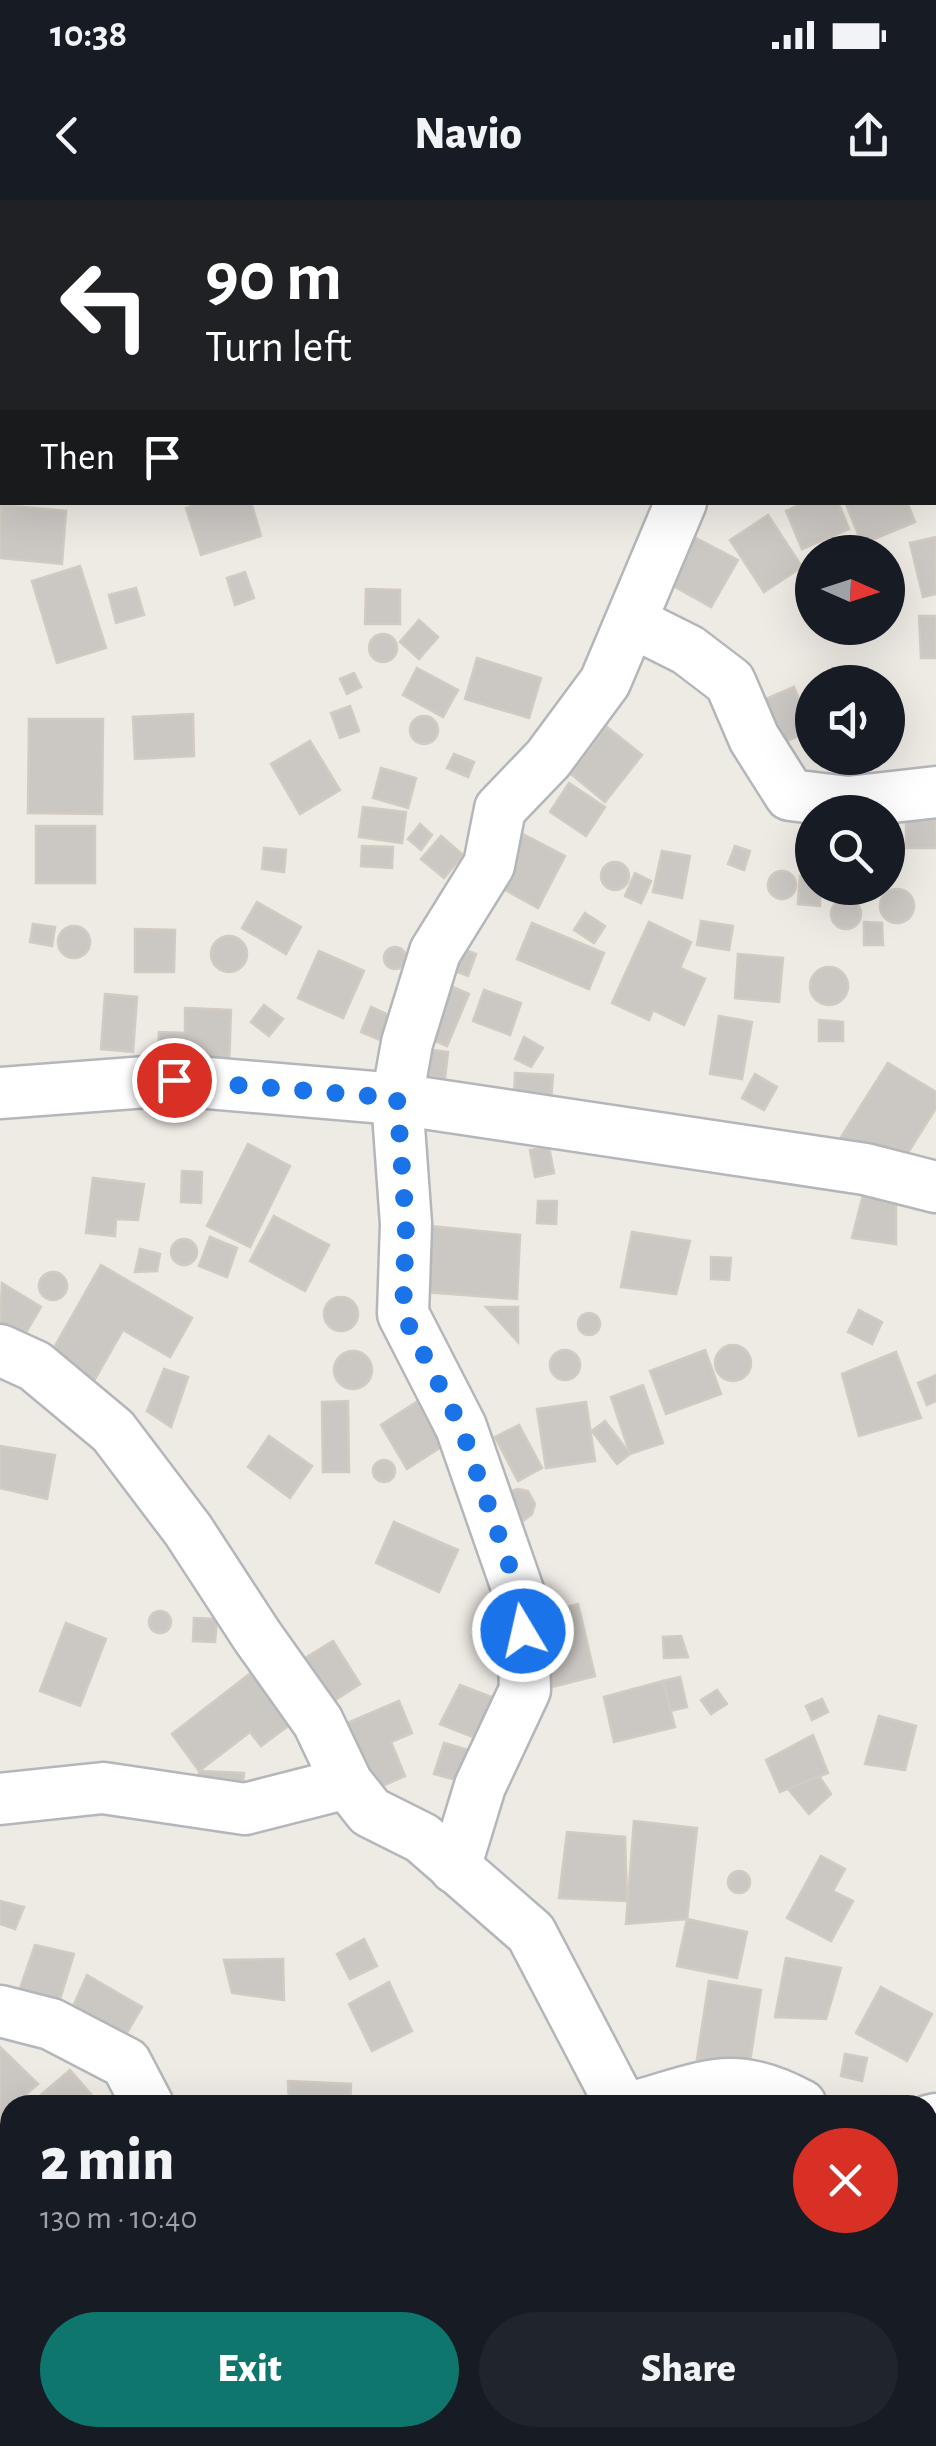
<!DOCTYPE html>
<html lang="en">
<head>
<meta charset="utf-8">
<style>
  body { margin:0; font-family:"Alegreya Sans",sans-serif; background:#20242c; color:#f1f3f6; height:100vh; display:flex; flex-direction:column; font-size:38px; white-space:nowrap }
  * { box-sizing:border-box; margin:0 }
  p { font-size:32px; color:#9ea1a6 }
  .icon { flex:none; width:55px; height:55px; fill:none; stroke:currentColor; stroke-width:2; stroke-linecap:round; stroke-linejoin:round }
  .map { position:relative; flex:1; overflow:hidden }
  .drawer { position:absolute; left:0px; top:1895px; width:938px; height:352px; display:flex; flex-direction:column; background:#171b24; border-radius:30px 30px 0 0; box-shadow:0 10px 40px #0002 }
  .drawer>* { flex:none }
  .guide { position:absolute; left:0px; top:0px; width:938px; height:305px; box-shadow:0 10px 40px #0002; background:#202124; color:#fff; overflow:hidden }
  .needle { width:65px; rotate:93deg }
  .tools { position:absolute; left:795px; top:335px; display:grid; gap:20px }
  .tools a { display:grid; place-items:center; width:110px; height:110px; border-radius:50%; background:#171b24; box-shadow:0 10px 40px #0002; font-size:50px }
  .pin { position:absolute; display:grid; place-items:center; width:85px; height:85px; color:#fff; margin:-42px; border:5px solid #fff; border-radius:50%; box-shadow:0 2px 10px #0007 }
  .me { position:absolute; width:110px; margin:-55px; rotate:351deg; stroke-linejoin:round; filter:drop-shadow(0 0 8px #0008) }
  .turn { display:flex; align-items:center; gap:35px; height:210px; padding:0 40px; font-size:45px }
  .turn .icon { width:130px; height:130px; stroke-width:2.5 }
  .turn b { display:block; font-size:70px; line-height:85px }
  .then { display:flex; align-items:center; height:95px; padding:0 40px; background:#0003; gap:20px; font-size:38px }
  .round { display:grid; place-items:center; flex:none; width:105px; height:105px; border-radius:52px; background:#20242c }
  .head { display:flex; align-items:center; justify-content:space-between; height:170px; padding:0 40px }
  h1 { font-size:60px; font-weight:800; line-height:75px }
  .cta { display:flex; gap:20px; margin-top:auto; padding:20px 40px }
  .cta a { flex:1; height:115px; border-radius:60px; background:#0f766e; color:#fff; font-size:40px; font-weight:800; line-height:115px; text-align:center }
  .cta a+a { background:#20242c; color:#f1f3f6 }
  .status { display:flex; justify-content:space-between; align-items:center; height:70px; padding:0 50px; background:#171b24; direction:ltr }
  .status svg { height:28px; fill:currentColor }
  header { display:flex; justify-content:space-between; align-items:center; height:130px; padding:0 40px; background:#171b24; font-size:45px; font-weight:800 }
  .map>svg:first-child { display:block }
</style>
</head>
<body>
<div class="status"><b>10:38</b><svg viewBox="0 0 49 12"><path d="M0 12V9h3v3zM5 12V6h3v6zM10 12V3h3v9zM15 12V0h3v12zM26 1h20v11H26zM47 4h2v5h-2z"/></svg></div>
<header><svg class="icon" aria-label="back" viewBox="0 0 24 24"><path d="M15 5l-7 7 7 7"/></svg>Navio<svg class="icon" aria-label="share" viewBox="0 0 24 24"><path d="M12 15V3M7 8l5-5 5 5M5 13v7h14v-7"/></svg></header>
<div class="map">
<svg width="936" height="2246" viewBox="0 0 936 2246">
  <rect width="100%" height="100%" fill="#eeeae4"/>
  <!-- building -->
  <g fill="#cbc7c3" stroke="#d2cbc2" stroke-width="2.5">
    <polygon points="203,302 251,302 261,336 201,355 186,308"/>
    <polygon points="806,302 838,302 849,329 802,349 786,311"/>
    <polygon points="907,302 915,322 862,344 846,304"/>
    <polygon points="0,305 66,311 62,364 0,358"/>
    <polygon points="768,315 802,367 764,392 730,340"/>
    <polygon points="694,337 738,360 711,407 668,383"/>
    <polygon points="936,337 936,394 923,397 910,343"/>
    <polygon points="80,366 106,448 57,463 32,381"/>
    <polygon points="245,372 254,398 235,405 227,378"/>
    <polygon points="136,388 144,415 116,423 109,395"/>
    <polygon points="366,389 400,390 400,424 365,424"/>
    <polygon points="919,416 936,416 936,458 921,458"/>
    <polygon points="419,420 438,437 419,459 400,442"/>
    <circle cx="383" cy="448" r="14"/>
    <polygon points="477,458 541,478 529,518 465,499"/>
    <polygon points="417,468 458,490 443,517 403,495"/>
    <polygon points="354,473 361,487 347,494 340,479"/>
    <polygon points="794,487 812,530 780,544 761,501"/>
    <polygon points="350,506 359,531 340,538 331,513"/>
    <polygon points="193,514 194,556 135,559 133,517"/>
    <circle cx="424" cy="530" r="14"/>
    <polygon points="29,519 103,519 102,614 28,613"/>
    <polygon points="607,527 642,555 605,602 571,574"/>
    <polygon points="310,541 340,590 300,614 271,564"/>
    <polygon points="454,554 474,562 468,577 447,568"/>
    <polygon points="381,568 416,578 408,608 373,598"/>
    <polygon points="569,583 605,607 586,636 550,612"/>
    <polygon points="363,607 406,612 402,643 359,637"/>
    <polygon points="936,613 936,648 906,648 906,614"/>
    <polygon points="420,624 432,635 421,650 408,639"/>
    <polygon points="888,624 894,624 895,672 888,673"/>
    <rect x="36" y="626" width="59" height="57"/>
    <polygon points="523,634 565,656 538,708 496,685"/>
    <polygon points="441,636 463,655 444,678 421,659"/>
    <polygon points="362,646 393,647 392,668 361,666"/>
    <polygon points="735,646 750,651 744,670 728,664"/>
    <polygon points="264,648 286,650 284,672 262,669"/>
    <polygon points="662,651 690,656 682,698 653,692"/>
    <circle cx="615" cy="676" r="14"/>
    <circle cx="782" cy="685" r="14"/>
    <polygon points="635,673 651,681 641,703 625,696"/>
    <polygon points="800,676 812,677 812,688 821,688 820,706 798,704"/>
    <circle cx="897" cy="706" r="17"/>
    <circle cx="846" cy="714" r="15"/>
    <polygon points="257,702 301,727 286,754 242,728"/>
    <polygon points="585,713 605,726 594,743 574,730"/>
    <polygon points="701,721 733,726 729,750 697,745"/>
    <polygon points="649,722 691,742 680,768 705,779 684,825 653,810 649,820 612,803"/>
    <polygon points="864,722 882,723 883,745 864,745"/>
    <polygon points="532,723 604,753 589,789 517,759"/>
    <polygon points="33,724 55,727 52,746 30,742"/>
    <circle cx="74" cy="742" r="16"/>
    <polygon points="135,729 175,730 174,772 135,772"/>
    <circle cx="229" cy="754" r="18"/>
    <circle cx="395" cy="758" r="11"/>
    <polygon points="460,748 476,754 468,776 452,770"/>
    <polygon points="319,751 364,771 343,818 298,798"/>
    <polygon points="738,754 783,758 779,802 735,798"/>
    <circle cx="829" cy="786" r="19"/>
    <polygon points="441,782 469,794 447,846 419,834"/>
    <polygon points="484,790 521,803 510,835 473,821"/>
    <polygon points="105,794 137,797 133,852 101,849"/>
    <polygon points="264,805 283,819 269,836 251,822"/>
    <polygon points="371,807 391,816 380,840 361,832"/>
    <polygon points="185,808 231,810 229,866 158,863 159,832 185,833"/>
    <polygon points="719,816 752,822 742,879 710,874"/>
    <polygon points="819,820 843,822 843,841 819,841"/>
    <polygon points="524,837 543,848 531,867 515,859"/>
    <polygon points="418,848 448,852 445,878 415,874"/>
    <polygon points="888,863 936,892 936,908 896,972 841,937"/>
    <polygon points="515,873 553,875 551,901 514,899"/>
    <polygon points="755,874 777,887 764,910 742,898"/>
    <polygon points="248,944 290,966 250,1047 207,1026"/>
    <polygon points="549,947 554,973 535,977 530,950"/>
    <polygon points="182,971 202,972 201,1003 181,1002"/>
    <polygon points="93,978 144,984 138,1020 116,1019 115,1036 86,1033"/>
    <polygon points="863,995 896,997 896,1044 852,1038"/>
    <polygon points="538,1001 557,1001 556,1024 537,1023"/>
    <polygon points="274,1016 329,1045 305,1091 250,1061"/>
    <polygon points="430,1026 520,1035 517,1099 425,1092"/>
    <polygon points="632,1032 690,1041 676,1094 621,1087"/>
    <polygon points="210,1037 237,1048 227,1077 199,1066"/>
    <circle cx="184" cy="1052" r="13"/>
    <polygon points="140,1049 160,1054 157,1071 135,1072"/>
    <polygon points="711,1057 731,1058 729,1080 711,1079"/>
    <polygon points="101,1065 192,1118 170,1157 123,1130 91,1186 47,1160"/>
    <circle cx="53" cy="1086" r="14"/>
    <polygon points="2,1083 41,1107 21,1141 0,1128"/>
    <circle cx="341" cy="1114" r="17"/>
    <polygon points="486,1107 518,1107 518,1142"/>
    <polygon points="859,1110 882,1122 872,1144 848,1132"/>
    <circle cx="589" cy="1124" r="11"/>
    <circle cx="733" cy="1163" r="18"/>
    <polygon points="705,1150 721,1194 666,1214 650,1171"/>
    <circle cx="565" cy="1165" r="15"/>
    <circle cx="353" cy="1170" r="19"/>
    <polygon points="896,1152 921,1218 859,1236 842,1174"/>
    <polygon points="164,1169 188,1177 171,1227 147,1211"/>
    <polygon points="936,1175 936,1201 927,1205 918,1183"/>
    <polygon points="643,1185 663,1243 630,1254 611,1197"/>
    <polygon points="348,1201 349,1272 323,1272 322,1202"/>
    <polygon points="418,1201 444,1245 407,1269 381,1225"/>
    <polygon points="586,1202 595,1261 546,1268 537,1209"/>
    <polygon points="605,1221 630,1254 617,1264 592,1231"/>
    <polygon points="519,1225 542,1268 518,1281 495,1237"/>
    <polygon points="269,1236 312,1266 290,1298 248,1267"/>
    <polygon points="0,1246 55,1255 47,1299 0,1288"/>
    <circle cx="384" cy="1271" r="11"/>
    <polygon points="518,1289 528,1291 535,1304 532,1314 523,1321 517,1321 508,1292"/>
    <polygon points="394,1322 458,1350 439,1392 376,1363"/>
    <polygon points="578,1404 595,1476 548,1488 531,1416"/>
    <circle cx="160" cy="1422" r="11"/>
    <polygon points="194,1418 217,1419 215,1442 193,1441"/>
    <polygon points="66,1423 106,1439 80,1506 40,1491"/>
    <polygon points="681,1436 688,1457 664,1458 663,1437"/>
    <polygon points="333,1441 360,1484 321,1509 294,1465"/>
    <polygon points="252,1472 291,1524 261,1546 250,1532 199,1571 172,1534"/>
    <polygon points="680,1477 687,1507 670,1511 663,1481"/>
    <polygon points="663,1481 675,1527 614,1542 604,1497"/>
    <polygon points="460,1485 494,1498 475,1538 440,1524"/>
    <polygon points="717,1490 727,1504 711,1514 701,1500"/>
    <polygon points="822,1499 828,1512 812,1520 806,1506"/>
    <polygon points="399,1501 412,1533 391,1542 405,1576 373,1590 345,1524"/>
    <polygon points="879,1516 916,1526 905,1570 865,1564"/>
    <polygon points="813,1535 828,1573 780,1592 766,1560"/>
    <polygon points="444,1543 469,1550 460,1581 434,1574"/>
    <polygon points="199,1571 244,1573 242,1600 199,1595"/>
    <polygon points="819,1576 831,1594 809,1614 788,1589"/>
    <polygon points="634,1621 697,1628 687,1719 626,1724"/>
    <polygon points="567,1632 625,1637 627,1701 559,1698"/>
    <polygon points="821,1656 845,1669 833,1691 853,1701 831,1741 787,1718"/>
    <circle cx="739" cy="1682" r="11"/>
    <polygon points="0,1701 24,1707 15,1729 0,1724"/>
    <polygon points="687,1719 747,1732 737,1778 677,1766"/>
    <polygon points="364,1739 377,1766 350,1779 337,1754"/>
    <polygon points="35,1745 74,1754 55,1815 16,1800"/>
    <polygon points="786,1758 841,1768 826,1819 775,1817"/>
    <polygon points="283,1759 284,1800 232,1793 224,1760"/>
    <polygon points="87,1775 142,1807 118,1848 68,1818"/>
    <polygon points="709,1781 761,1790 749,1868 697,1859"/>
    <polygon points="389,1782 412,1831 372,1851 349,1804"/>
    <polygon points="881,1787 932,1814 907,1861 856,1833"/>
    <polygon points="0,1847 38,1884 0,1917"/>
    <polygon points="845,1854 867,1858 862,1881 841,1876"/>
    <polygon points="70,1870 91,1894 78,1905 29,1905"/>
    <polygon points="288,1881 351,1884 350,1905 289,1905"/>
    <polygon points="0,1925 10,1936 10,1985 0,1994"/>
    <polygon points="10,2170 10,2218 0,2205 0,2180"/>
    <polygon points="936,2170 936,2246 903,2242 905,2238 928,2238 928,2188"/>
    <polygon points="511,2238 553,2238 552,2246 509,2246"/>
    <polygon points="769,2238 824,2238 816,2246 777,2246"/>
  </g>
  <g fill="none" stroke-linecap="round" stroke-linejoin="round">
    <defs>
      <g id="minor">
        <polyline points="935,39 936,39"/>
        <polyline points="0,190 2,183"/>
        <polyline points="632,422 688,450 730,482 754,538 790,595 848,602 936,592"/>
        <polyline points="0,893 173,880 397,899 865,969 936,987"/>
        <polyline points="0,1150 35,1166 113,1231 188,1330 257,1436 318,1522 347,1583 370,1612 422,1638 531,1733 621,1905"/>
        <polyline points="0,1599 103,1588 245,1609 347,1583"/>
        <polyline points="455,1668 480,1586 525,1490 522,1402 461,1227 403,1114 406,1024 397,899 407,843 435,752 489,665 500,609 548,559 605,482 681,302"/>
        <polyline points="0,1811 51,1824 126,1863 148,1905"/>
        <path d="M 640,1905 C 707,1886 735,1869 801,1905"/>
        <polyline points="928,1921 936,1919"/>
        <polyline points="734,2238 738,2246"/>
      </g>
    </defs>
    <!-- minor casing -->
    <use href="#minor" stroke="#b4b7ba" stroke-width="55"/>
    <!-- minor -->
    <use href="#minor" stroke="#fff" stroke-width="50"/>
  </g>
  <g fill="none" stroke-linecap="round" stroke-linejoin="round">
    <!-- route -->
    <polyline stroke="#1a73e8" stroke-width="18" stroke-dasharray="0 32.4" points="174,880 397,898 406,1024 403,1114 461,1227 522,1402 523,1431"/>
  </g>
</svg>
<div class="tools">
<a><svg class="needle" viewBox="-14 -14 28 28"><path d="M0-13l5 13h-10z" fill="#e53935"/><path d="M0 13l5-13h-10z" fill="#9ea1a6"/></svg></a>
<a><svg class="icon" aria-label="sound" viewBox="0 0 24 24"><path d="M4 9h4l5-4v14l-5-4H4zM17 9q2 3 0 6"/></svg></a>
<a><svg class="icon" aria-label="search" viewBox="0 0 24 24"><circle cx="10" cy="10" r="6"/><path d="M15 15l6 6"/></svg></a>
</div>
<div class="pin" style="left:174px;top:880px;background:#d93025"><svg class="icon" aria-label="arrive" viewBox="0 0 24 24"><path d="M6 21V4h12l-3 4 3 4H6"/></svg></div>
<svg class="me" style="left:523px;top:1431px" viewBox="-20 -20 40 40"><circle r="17" fill="#1a73e8" stroke="#fff" stroke-width="3"/><path d="M0-11L8 9 0 5-8 9z" fill="#fff"/></svg>
<div class="guide">
<div class="turn"><svg class="icon" aria-label="left" viewBox="0 0 24 24"><path d="M17 20v-9H6M10 6l-5 5 5 5"/></svg><div><b>90 m</b>Turn left</div></div>
<div class="then">Then<svg class="icon" aria-label="arrive" viewBox="0 0 24 24"><path d="M6 21V4h12l-3 4 3 4H6"/></svg></div>
</div>
<section class="drawer">
<div class="head"><div><h1>2 min</h1><p>130 m · 10:40</p></div><a class="round" style="background:#d93025;color:#fff"><svg class="icon" aria-label="close" viewBox="0 0 24 24"><path d="M6 6l12 12M18 6L6 18"/></svg></a></div>
<div class="cta"><a>Exit</a><a>Share</a></div>
</section>
</div>
</body>
</html>
